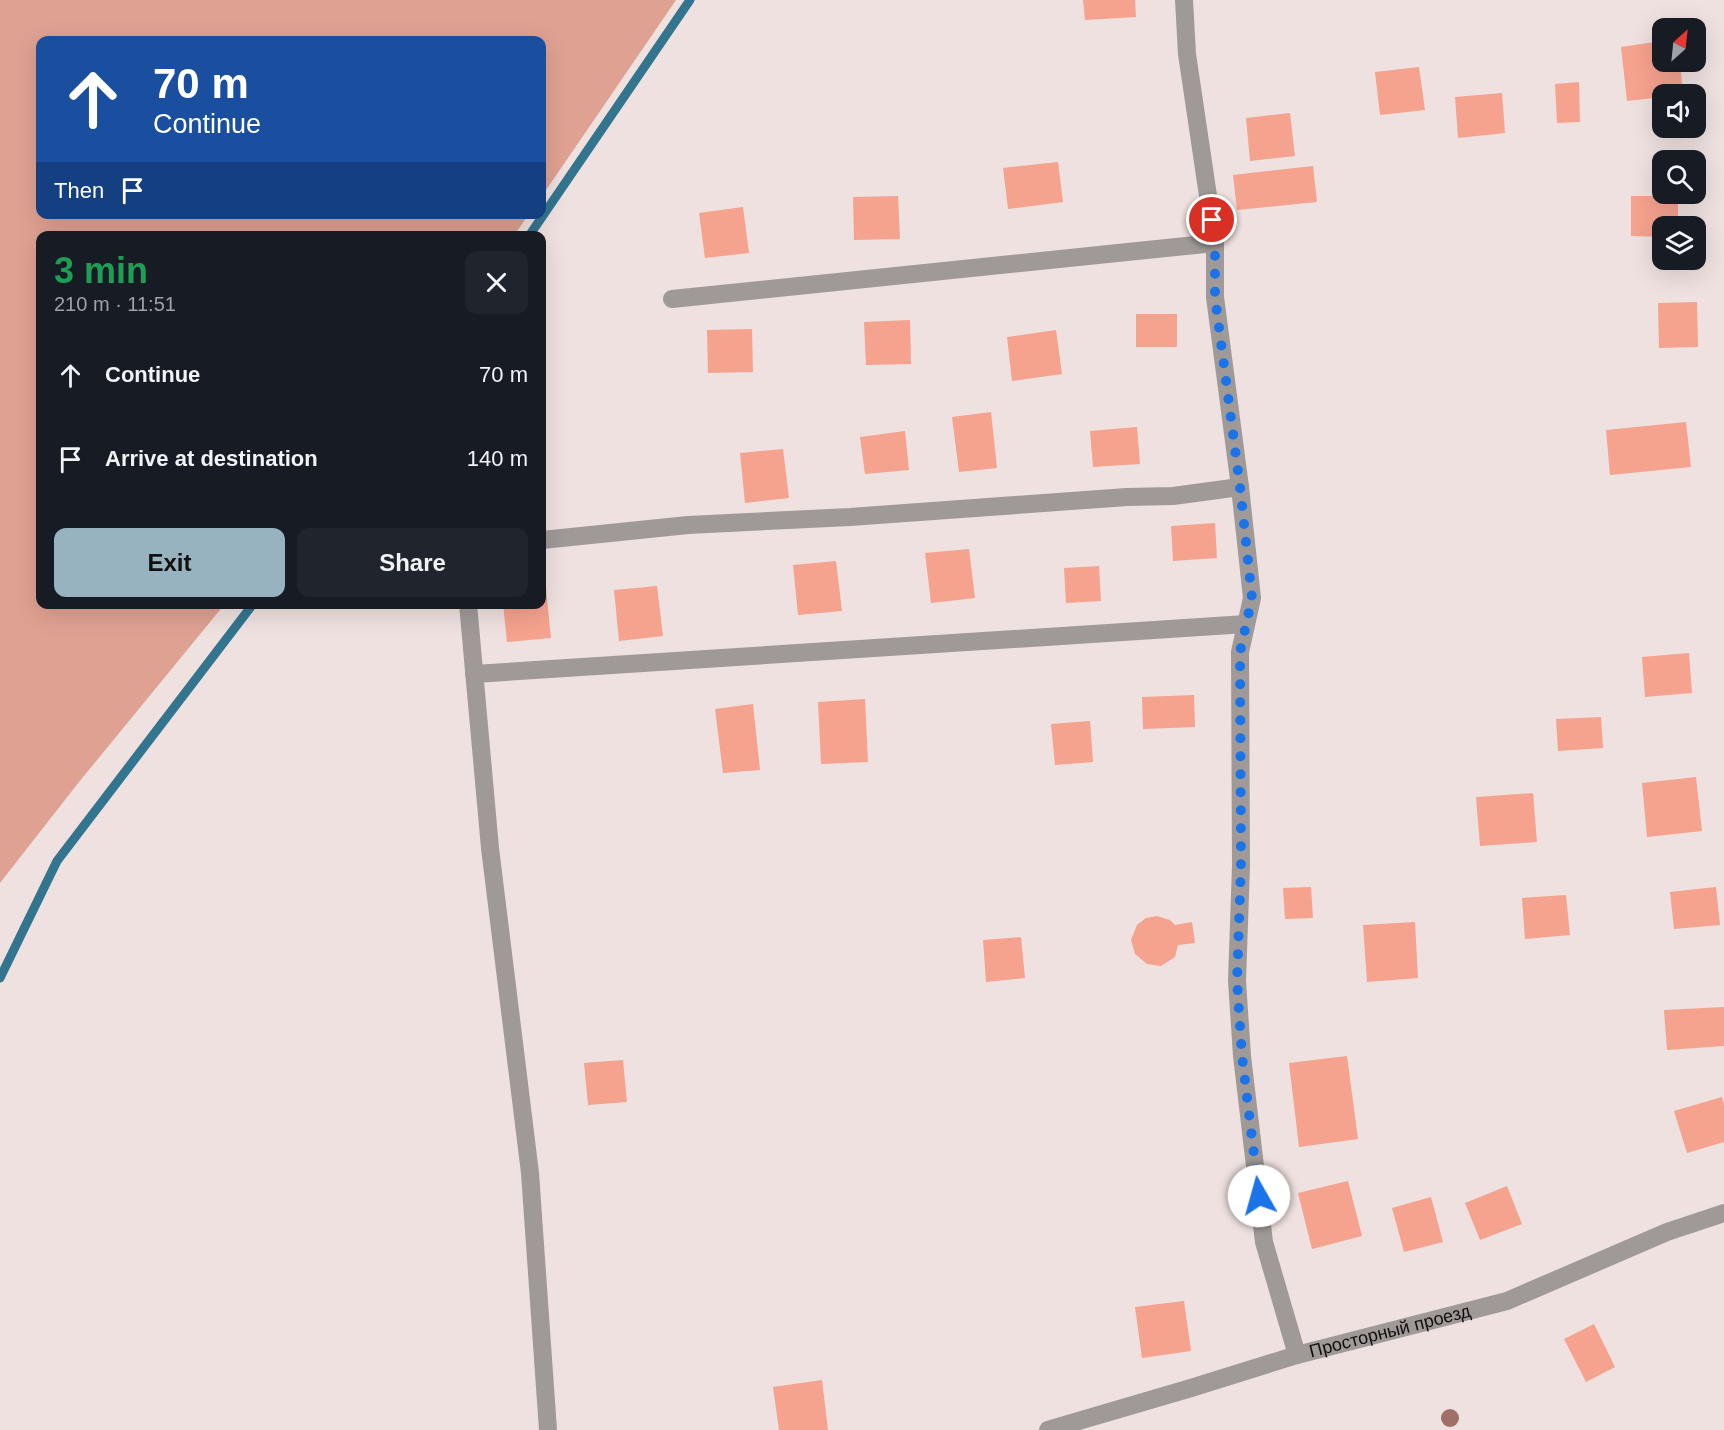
<!DOCTYPE html>
<html lang="en">
<head>
<meta charset="utf-8">
<style>
  body { margin:0; font-family:Arial,sans-serif; background:#20242c; color:#f1f3f6; height:100vh; display:flex; flex-direction:column; font-size:22px; white-space:nowrap }
  * { box-sizing:border-box; margin:0 }
  p { font-size:20px; color:#9ea1a6 }
  .icon { flex:none; width:33px; height:33px; fill:none; stroke:currentColor; stroke-width:2; stroke-linecap:round; stroke-linejoin:round }
  .map { position:relative; flex:1; overflow:hidden }
  .side { position:absolute; left:36px; top:231px; width:510px; height:378px; display:flex; flex-direction:column; background:#171b24; border-radius:12px; box-shadow:0 6px 24px #0002 }
  .side>* { flex:none }
  .hud { position:absolute; left:36px; top:36px; width:510px; height:183px; border-radius:12px; box-shadow:0 6px 24px #0002; background:#1a4fa0; color:#fff; overflow:hidden }
  .needle { width:39px; rotate:27deg }
  .buttons { position:absolute; left:1652px; top:18px; display:grid; gap:12px }
  .buttons a { display:grid; place-items:center; width:54px; height:54px; border-radius:12px; background:#171b24; box-shadow:0 6px 24px #0002; font-size:30px }
  .pin { position:absolute; display:grid; place-items:center; width:51px; height:51px; color:#fff; margin:-26px; border:3px solid #fff; border-radius:50%; box-shadow:0 2px 6px #0007 }
  .me { position:absolute; width:66px; margin:-33px; rotate:353deg; stroke-linejoin:round; filter:drop-shadow(0 0 4px #0008) }
  .turn { display:flex; align-items:center; gap:21px; height:126px; padding:0 18px; font-size:27px }
  .turn .icon { width:78px; height:78px; stroke-width:2.5 }
  .turn b { display:block; font-size:42px; line-height:51px }
  .then { display:flex; align-items:center; height:57px; padding:0 18px; background:#0003; gap:12px; font-size:22px }
  .round { display:grid; place-items:center; flex:none; width:63px; height:63px; border-radius:12px; background:#20242c }
  .summary { display:flex; align-items:center; justify-content:space-between; height:102px; padding:0 18px }
  h1 { font-size:36px; font-weight:700; line-height:45px; color:#1e9e55 }
  .primary-button { display:flex; gap:12px; margin-top:auto; padding:12px 18px }
  .primary-button a { flex:1; height:69px; border-radius:12px; background:#97b3c0; color:#111; font-size:24px; font-weight:700; line-height:69px; text-align:center }
  .primary-button a+a { background:#20242c; color:#f1f3f6 }
  ul { padding:0; list-style:none }
  li { display:flex; align-items:center; gap:18px; height:84px; padding:0 18px }
  li div { flex:1 }
  li b { display:block; font-size:22px }
  li em { font-style:normal }
  .map>svg:first-child { display:block }
</style>
</head>
<body>
<div class="map">
<svg width="1724" height="1430" viewBox="0 0 1724 1430">
  <rect width="100%" height="100%" fill="#eee1df"/>
  <!-- green -->
  <polygon fill="#dfa192" points="0,0 676,0 542,196 542,40 40,40 40,214 528,215 514,236 40,236 40,604 224,605 79,782 0,883"/>
  <g fill="none" stroke-linecap="round" stroke-linejoin="round">
    <!-- stream -->
    <g stroke="#33758e" stroke-width="9">
      <polyline points="529,236 690,0"/>
      <polyline points="0,978 57,861 253,604"/>
    </g>
  </g>
  <!-- building -->
  <g fill="#f5a28f">
    <polygon points="1083,0 1135,0 1136,17 1085,20"/>
    <polygon points="1662,41 1662,62 1680,62 1683,94 1662,94 1662,97 1627,101 1621,47"/>
    <polygon points="1419,67 1425,110 1380,115 1375,72"/>
    <polygon points="1579,82 1580,122 1557,123 1555,84"/>
    <polygon points="1502,93 1505,133 1458,138 1455,97"/>
    <polygon points="1290,113 1295,156 1250,161 1246,118"/>
    <polygon points="1058,162 1063,202 1008,209 1003,168"/>
    <polygon points="1313,166 1317,202 1237,210 1233,175"/>
    <polygon points="898,196 900,239 854,240 853,197"/>
    <polygon points="1631,196 1678,196 1678,226 1662,226 1662,237 1631,236"/>
    <polygon points="743,207 749,253 705,258 699,213"/>
    <polygon points="1697,302 1698,347 1659,348 1658,303"/>
    <rect x="1136" y="314" width="41" height="33"/>
    <polygon points="910,320 911,364 866,365 864,322"/>
    <polygon points="752,329 753,372 708,373 707,330"/>
    <polygon points="1056,330 1062,374 1012,381 1007,337"/>
    <polygon points="991,412 997,468 959,472 952,417"/>
    <polygon points="1686,422 1691,467 1610,475 1606,430"/>
    <polygon points="1137,427 1140,464 1093,467 1090,431"/>
    <polygon points="905,431 909,470 865,474 860,437"/>
    <polygon points="783,449 789,498 745,503 740,453"/>
    <polygon points="1215,523 1217,558 1173,561 1171,526"/>
    <polygon points="969,549 975,598 931,603 925,553"/>
    <polygon points="836,561 842,611 798,615 793,565"/>
    <polygon points="1099,566 1101,601 1066,603 1064,568"/>
    <polygon points="657,586 663,636 619,641 614,590"/>
    <polygon points="546,588 551,638 507,642 503,604 542,604 542,589"/>
    <polygon points="1689,653 1692,693 1645,697 1642,657"/>
    <polygon points="1194,695 1195,727 1143,729 1142,697"/>
    <polygon points="865,699 868,762 821,764 818,702"/>
    <polygon points="753,704 760,770 723,773 715,709"/>
    <polygon points="1601,717 1603,748 1558,751 1556,719"/>
    <polygon points="1090,721 1093,762 1055,765 1051,724"/>
    <polygon points="1696,777 1702,831 1647,837 1642,783"/>
    <polygon points="1533,793 1537,842 1480,846 1476,797"/>
    <polygon points="1311,887 1313,918 1285,919 1283,888"/>
    <polygon points="1716,887 1720,925 1674,929 1670,892"/>
    <polygon points="1566,895 1570,935 1525,939 1522,898"/>
    <polygon points="1157,916 1170,920 1175,925 1192,922 1195,943 1178,945 1175,957 1161,966 1147,964 1135,954 1131,940 1137,925 1146,918"/>
    <polygon points="1415,922 1418,978 1367,982 1363,925"/>
    <polygon points="1021,937 1025,978 986,982 983,940"/>
    <polygon points="1724,1007 1724,1046 1667,1050 1664,1010"/>
    <polygon points="1347,1056 1358,1139 1299,1147 1289,1063"/>
    <polygon points="623,1060 627,1102 588,1105 584,1063"/>
    <polygon points="1722,1097 1724,1105 1724,1142 1687,1153 1674,1111"/>
    <polygon points="1348,1181 1362,1236 1312,1249 1298,1193"/>
    <polygon points="1507,1186 1522,1224 1480,1240 1465,1203"/>
    <polygon points="1431,1197 1443,1242 1404,1252 1392,1208"/>
    <polygon points="1184,1301 1191,1351 1142,1358 1135,1307"/>
    <polygon points="1594,1324 1615,1367 1586,1382 1564,1339"/>
    <polygon points="822,1380 828,1430 779,1430 773,1387"/>
  </g>
  <g fill="none" stroke-linecap="round" stroke-linejoin="round">
    <!-- lane -->
    <g stroke="#9f9a98" stroke-width="18">
      <polyline points="672,299 1215,243"/>
      <polyline points="542,540 688,525 850,517 1127,497 1173,496 1240,487"/>
      <polyline points="468,604 490,848 530,1173 548,1430"/>
      <polyline points="474,674 1246,624"/>
    </g>
    <!-- street -->
    <g stroke="#9f9a98" stroke-width="18">
      <polyline points="1184,0 1187,54 1215,243 1215,297 1240,487 1252,598 1240,652 1241,866 1237,981 1242,1056 1264,1242 1297,1355"/>
      <path id="s1" d="M 1048,1430 L 1191,1388 L 1297,1355 L 1507,1301 L 1667,1232 L 1724,1213"/>
    </g>
  </g>
  <!-- trees -->
  <circle fill="#9e7067" cx="1450" cy="1418" r="9"/>
  <g fill="none" stroke-linecap="round" stroke-linejoin="round">
    <!-- route -->
    <polyline stroke="#1a73e8" stroke-width="10" stroke-dasharray="0 18" points="1212,220 1215,243 1215,297 1240,487 1252,598 1240,652 1241,866 1237,981 1242,1056 1259,1196"/>
  </g>
  <g text-anchor="middle" dominant-baseline="central" stroke-width="5" stroke-linejoin="round" paint-order="stroke">
    <!-- street labels -->
    <g font-size="18" fill="#110d0c" stroke="#fff">
      <text stroke="none"><textPath href="#s1" startOffset="356">Просторный проезд</textPath></text>
    </g>
  </g>
</svg>
<div class="buttons">
<a><svg class="needle" viewBox="-14 -14 28 28"><path d="M0-13l5 13h-10z" fill="#e53935"/><path d="M0 13l5-13h-10z" fill="#9ea1a6"/></svg></a>
<a><svg class="icon" aria-label="sound" viewBox="0 0 24 24"><path d="M4 9h4l5-4v14l-5-4H4zM17 9q2 3 0 6"/></svg></a>
<a><svg class="icon" aria-label="search" viewBox="0 0 24 24"><circle cx="10" cy="10" r="6"/><path d="M15 15l6 6"/></svg></a>
<a><svg class="icon" aria-label="layers" viewBox="0 0 24 24"><path d="M12 4l9 5-9 5-9-5zM3 14l9 5 9-5"/></svg></a>
</div>
<div class="pin" style="left:1212px;top:220px;background:#d93025"><svg class="icon" aria-label="arrive" viewBox="0 0 24 24"><path d="M6 21V4h12l-3 4 3 4H6"/></svg></div>
<svg class="me" style="left:1259px;top:1196px" viewBox="-20 -20 40 40"><circle r="19" fill="#fff"/><path d="M0-13L10 11 0 6-10 11z" fill="#1a73e8"/></svg>
<div class="hud">
<div class="turn"><svg class="icon" aria-label="ahead" viewBox="0 0 24 24"><path d="M12 20V5M6 11l6-6 6 6"/></svg><div><b>70 m</b>Continue</div></div>
<div class="then">Then<svg class="icon" aria-label="arrive" viewBox="0 0 24 24"><path d="M6 21V4h12l-3 4 3 4H6"/></svg></div>
</div>
<section class="side">
<div class="summary"><div><h1>3 min</h1><p>210 m · 11:51</p></div><a class="round"><svg class="icon" aria-label="close" viewBox="0 0 24 24"><path d="M6 6l12 12M18 6L6 18"/></svg></a></div>
<ul>
<li><svg class="icon" aria-label="ahead" viewBox="0 0 24 24"><path d="M12 20V5M6 11l6-6 6 6"/></svg><div><b>Continue</b></div><em>70 m</em></li>
<li><svg class="icon" aria-label="arrive" viewBox="0 0 24 24"><path d="M6 21V4h12l-3 4 3 4H6"/></svg><div><b>Arrive at destination</b></div><em>140 m</em></li>
</ul>
<div class="primary-button"><a>Exit</a><a>Share</a></div>
</section>
</div>
</body>
</html>
